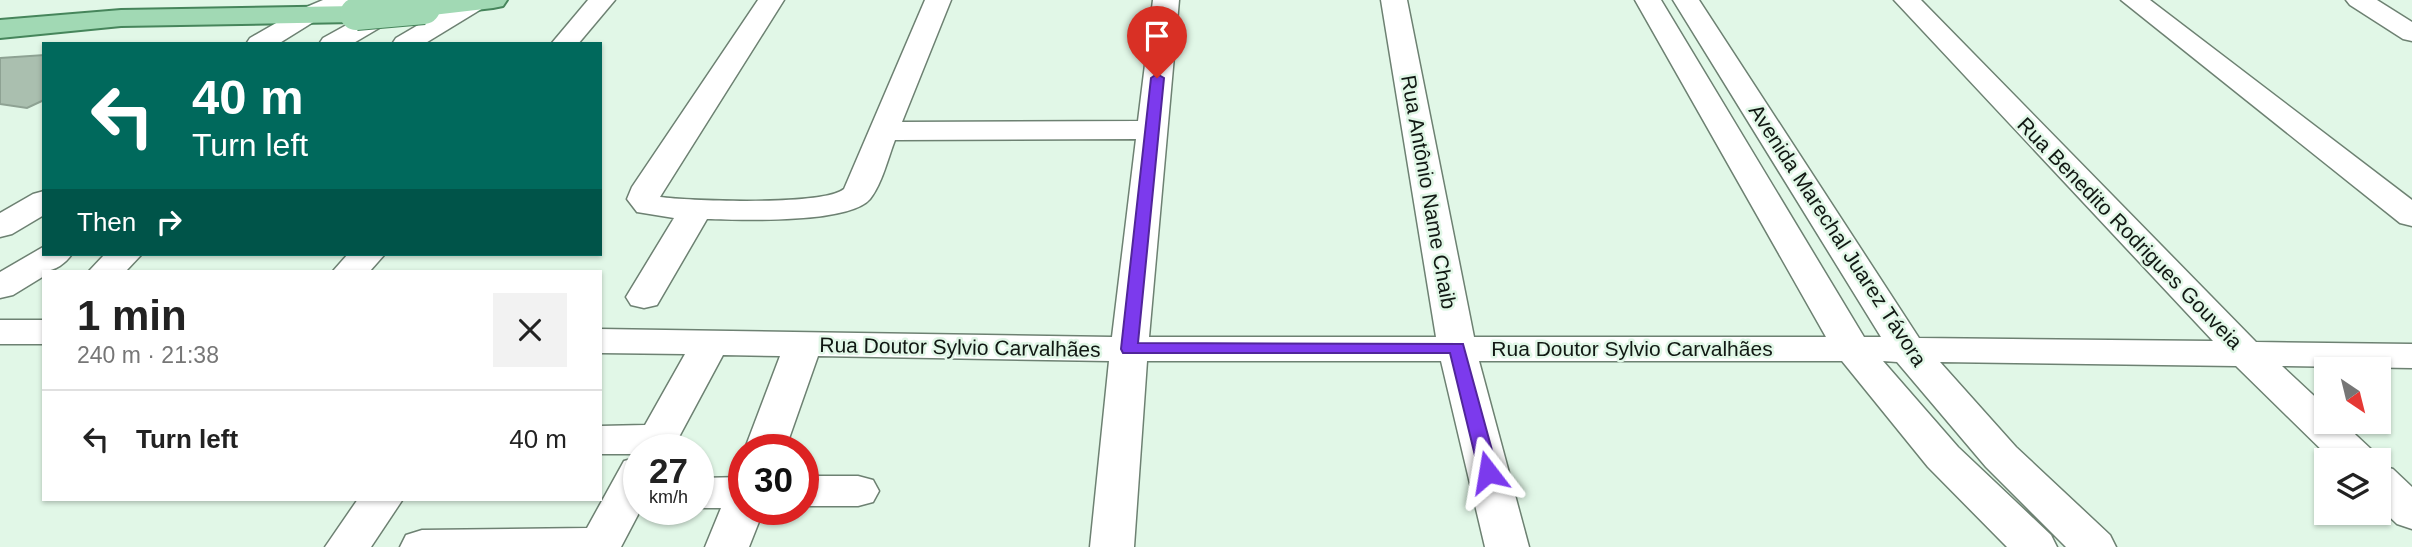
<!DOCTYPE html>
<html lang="en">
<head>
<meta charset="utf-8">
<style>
  body { margin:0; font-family:Arial,sans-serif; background:#f2f2f2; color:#222; height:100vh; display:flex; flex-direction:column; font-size:26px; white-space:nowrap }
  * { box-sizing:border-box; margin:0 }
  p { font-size:23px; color:#767676 }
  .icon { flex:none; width:38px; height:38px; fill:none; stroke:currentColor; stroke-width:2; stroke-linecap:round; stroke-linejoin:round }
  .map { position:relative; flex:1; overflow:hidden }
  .details { position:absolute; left:42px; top:270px; width:560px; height:231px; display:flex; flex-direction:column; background:#fff; border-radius:0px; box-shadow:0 2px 5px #0004 }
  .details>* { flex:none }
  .top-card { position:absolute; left:42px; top:42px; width:560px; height:214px; border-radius:0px; box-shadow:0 2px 5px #0004; background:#00695c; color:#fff; overflow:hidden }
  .needle { width:46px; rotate:145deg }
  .fabs { position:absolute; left:2314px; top:357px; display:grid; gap:14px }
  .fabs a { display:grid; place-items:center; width:77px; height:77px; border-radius:0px; background:#fff; box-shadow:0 2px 5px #0004; font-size:35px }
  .speed { position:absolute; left:623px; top:434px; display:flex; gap:14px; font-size:35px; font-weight:700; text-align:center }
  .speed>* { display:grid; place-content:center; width:91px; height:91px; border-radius:50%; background:#fff; box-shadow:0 2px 5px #0004; line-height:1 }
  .speed small { font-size:18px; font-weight:400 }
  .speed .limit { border:10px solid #d22; background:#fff; color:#111 }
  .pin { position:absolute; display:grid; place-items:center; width:60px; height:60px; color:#fff; margin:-72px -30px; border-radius:50% 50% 50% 0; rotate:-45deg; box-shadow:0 0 7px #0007 }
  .pin .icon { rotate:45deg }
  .me { position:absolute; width:77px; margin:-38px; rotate:346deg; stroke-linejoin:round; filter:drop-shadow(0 0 5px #0008) }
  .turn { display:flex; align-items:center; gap:24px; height:147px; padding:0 35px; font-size:32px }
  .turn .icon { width:91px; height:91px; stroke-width:2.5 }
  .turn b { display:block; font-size:49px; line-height:60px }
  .then { display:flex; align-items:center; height:66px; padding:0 35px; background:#0003; gap:14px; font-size:26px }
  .round { display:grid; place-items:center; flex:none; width:74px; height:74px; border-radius:0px; background:#f2f2f2 }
  .summary { display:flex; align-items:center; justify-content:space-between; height:119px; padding:0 35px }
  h1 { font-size:42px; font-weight:700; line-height:52px }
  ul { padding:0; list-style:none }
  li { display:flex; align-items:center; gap:21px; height:98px; padding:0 35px; border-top:2px solid #e0e0e0 }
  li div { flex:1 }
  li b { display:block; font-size:26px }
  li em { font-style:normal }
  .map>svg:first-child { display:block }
</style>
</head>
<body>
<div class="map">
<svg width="2412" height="547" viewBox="0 0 2412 547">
  <rect width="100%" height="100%" fill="#e1f7e7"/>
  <!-- building -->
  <polygon fill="#aabfaf" stroke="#8ea293" stroke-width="2" points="44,55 44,100 27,108 0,104 0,58"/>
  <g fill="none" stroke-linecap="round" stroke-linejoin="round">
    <defs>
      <g id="minor">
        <polygon points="323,0 358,0 354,5 315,21 278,44 246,44 250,38 297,11"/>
        <polygon points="461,0 492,0 488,5 424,44 392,44 396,38"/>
        <polygon points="588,0 615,0 578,44 551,44"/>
        <path d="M 758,0 L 784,0 L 660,197 C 690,201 824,206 844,189 L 925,0 L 951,0 L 902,122 L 1138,121 L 1153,0 L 1179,0 L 1149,337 L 1436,337 L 1381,0 L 1407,0 L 1474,337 L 1826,337 L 1635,0 L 1661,0 L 1864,337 L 1881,337 L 1673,0 L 1699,0 L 1919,338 L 2213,341 L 1894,0 L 1921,0 L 2256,342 L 2412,344 L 2412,368 L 2282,366 L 2326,407 L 2326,422 L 2342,422 L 2372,450 L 2378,460 L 2332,460 L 2236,366 L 1940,362 L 2016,447 L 2110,535 L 2116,547 L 2066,547 L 1986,467 L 1897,362 L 1883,361 L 1958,447 L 2051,535 L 2057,547 L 2007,547 L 1928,467 L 1842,361 L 1479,361 L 1529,547 L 1485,547 L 1441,361 L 1147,361 L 1134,547 L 1090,547 L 1109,361 L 818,356 L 785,450 L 744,451 L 780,356 L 723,355 L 672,450 L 639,450 L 639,509 L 641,509 L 621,547 L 400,547 L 406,535 L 422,530 L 587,528 L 624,461 L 635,458 L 632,454 L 600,454 L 600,426 L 645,425 L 685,354 L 600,353 L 600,329 L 1112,337 L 1136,139 L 895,140 C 888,158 882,184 870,199 C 849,224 740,220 707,219 L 657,305 L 644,308 L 631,305 L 626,297 L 674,218 L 637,212 L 627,199 L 632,187 Z"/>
        <polygon points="2121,0 2150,0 2412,200 2412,226 2400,223"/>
        <polygon points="2346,0 2377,0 2412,22 2412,41 2403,39 2350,5"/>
        <polygon points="390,1 408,1 412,6 408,11 352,44 319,44 323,38"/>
        <polygon points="44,191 44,215 12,234 0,237 0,213 33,194"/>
        <path d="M 43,247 L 44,254 L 72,254 C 66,263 55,271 44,271 L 44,276 L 13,295 L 0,298 L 0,272 Z"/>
        <polygon points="105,254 142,254 126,271 89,271"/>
        <polygon points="348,254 385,254 370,271 333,271"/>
        <rect x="0" y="320" width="44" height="24"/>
        <polygon points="2378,465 2393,469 2412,487 2412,529 2397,524 2378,506"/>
        <polygon points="803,476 858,476 873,480 879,491 873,502 858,506 803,506"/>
        <polygon points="744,477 744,509 764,509 749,547 705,547 721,508 698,508 698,478"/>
        <polygon points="358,499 403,499 371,547 325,547"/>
      </g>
      <g id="major">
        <polygon points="422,0 507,0 503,6 493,8 424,16 414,14 410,8 414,2"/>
        <polygon points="356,6 366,8 370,14 366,20 356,22 121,26 0,38 0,20 121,10"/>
      </g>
    </defs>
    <!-- minor casing -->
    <use href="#minor" stroke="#6d8172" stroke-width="3"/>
    <!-- major casing -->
    <use href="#major" stroke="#46855b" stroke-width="4"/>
    <!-- minor -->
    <use href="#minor" fill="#fff" fill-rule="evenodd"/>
    <!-- major -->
    <use href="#major" fill="#a1d9b4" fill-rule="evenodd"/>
    <defs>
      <polyline id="major-bridge" points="356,14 424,8"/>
    </defs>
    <!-- major-bridge casing -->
    <use href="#major-bridge" stroke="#46855b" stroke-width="34" stroke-linecap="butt"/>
    <!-- major-bridge -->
    <use href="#major-bridge" stroke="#a1d9b4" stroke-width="32"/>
  </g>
  <!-- route -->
  <polygon fill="#7c3aed" stroke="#51269a" stroke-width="2" points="1157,74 1164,78 1138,343 1463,344 1498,472 1495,477 1481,477 1479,472 1450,353 1123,353 1121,349 1151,78"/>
  <g text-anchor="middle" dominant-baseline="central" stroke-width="5" stroke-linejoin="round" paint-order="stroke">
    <!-- street labels -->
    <g font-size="21" fill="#111813" stroke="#e1f7e7">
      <text transform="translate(1429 192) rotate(80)">Rua Antônio Name Chaib</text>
      <text transform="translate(2130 233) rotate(46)">Rua Benedito Rodrigues Gouveia</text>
      <text transform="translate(1838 235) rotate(57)">Avenida Marechal Juarez Távora</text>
      <text transform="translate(960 347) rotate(1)">Rua Doutor Sylvio Carvalhães</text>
      <text x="1632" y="348">Rua Doutor Sylvio Carvalhães</text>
    </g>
  </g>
</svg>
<div class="fabs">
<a><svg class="needle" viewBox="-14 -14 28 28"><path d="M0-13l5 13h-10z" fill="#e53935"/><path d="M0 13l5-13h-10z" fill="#767676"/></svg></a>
<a><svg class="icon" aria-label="layers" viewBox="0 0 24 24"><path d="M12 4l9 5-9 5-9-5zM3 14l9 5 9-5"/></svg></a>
</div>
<div class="speed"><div>27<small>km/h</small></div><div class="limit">30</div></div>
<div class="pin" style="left:1157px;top:78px;background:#d93025"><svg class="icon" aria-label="arrive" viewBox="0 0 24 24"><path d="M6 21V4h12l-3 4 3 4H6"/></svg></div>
<svg class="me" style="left:1488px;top:472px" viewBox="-20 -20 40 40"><path d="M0-17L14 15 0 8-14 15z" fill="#7c3aed" stroke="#fff" stroke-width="4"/></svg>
<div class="top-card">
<div class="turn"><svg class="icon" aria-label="left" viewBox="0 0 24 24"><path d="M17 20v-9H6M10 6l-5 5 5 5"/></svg><div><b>40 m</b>Turn left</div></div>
<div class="then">Then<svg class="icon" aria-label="right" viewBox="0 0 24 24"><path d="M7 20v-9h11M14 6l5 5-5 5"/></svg></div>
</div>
<section class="details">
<div class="summary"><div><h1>1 min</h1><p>240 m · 21:38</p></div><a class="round"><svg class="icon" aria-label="close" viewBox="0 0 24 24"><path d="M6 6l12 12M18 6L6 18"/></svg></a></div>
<ul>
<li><svg class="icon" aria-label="left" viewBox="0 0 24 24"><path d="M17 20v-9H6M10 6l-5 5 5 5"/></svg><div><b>Turn left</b></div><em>40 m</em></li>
</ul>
</section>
</div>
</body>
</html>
